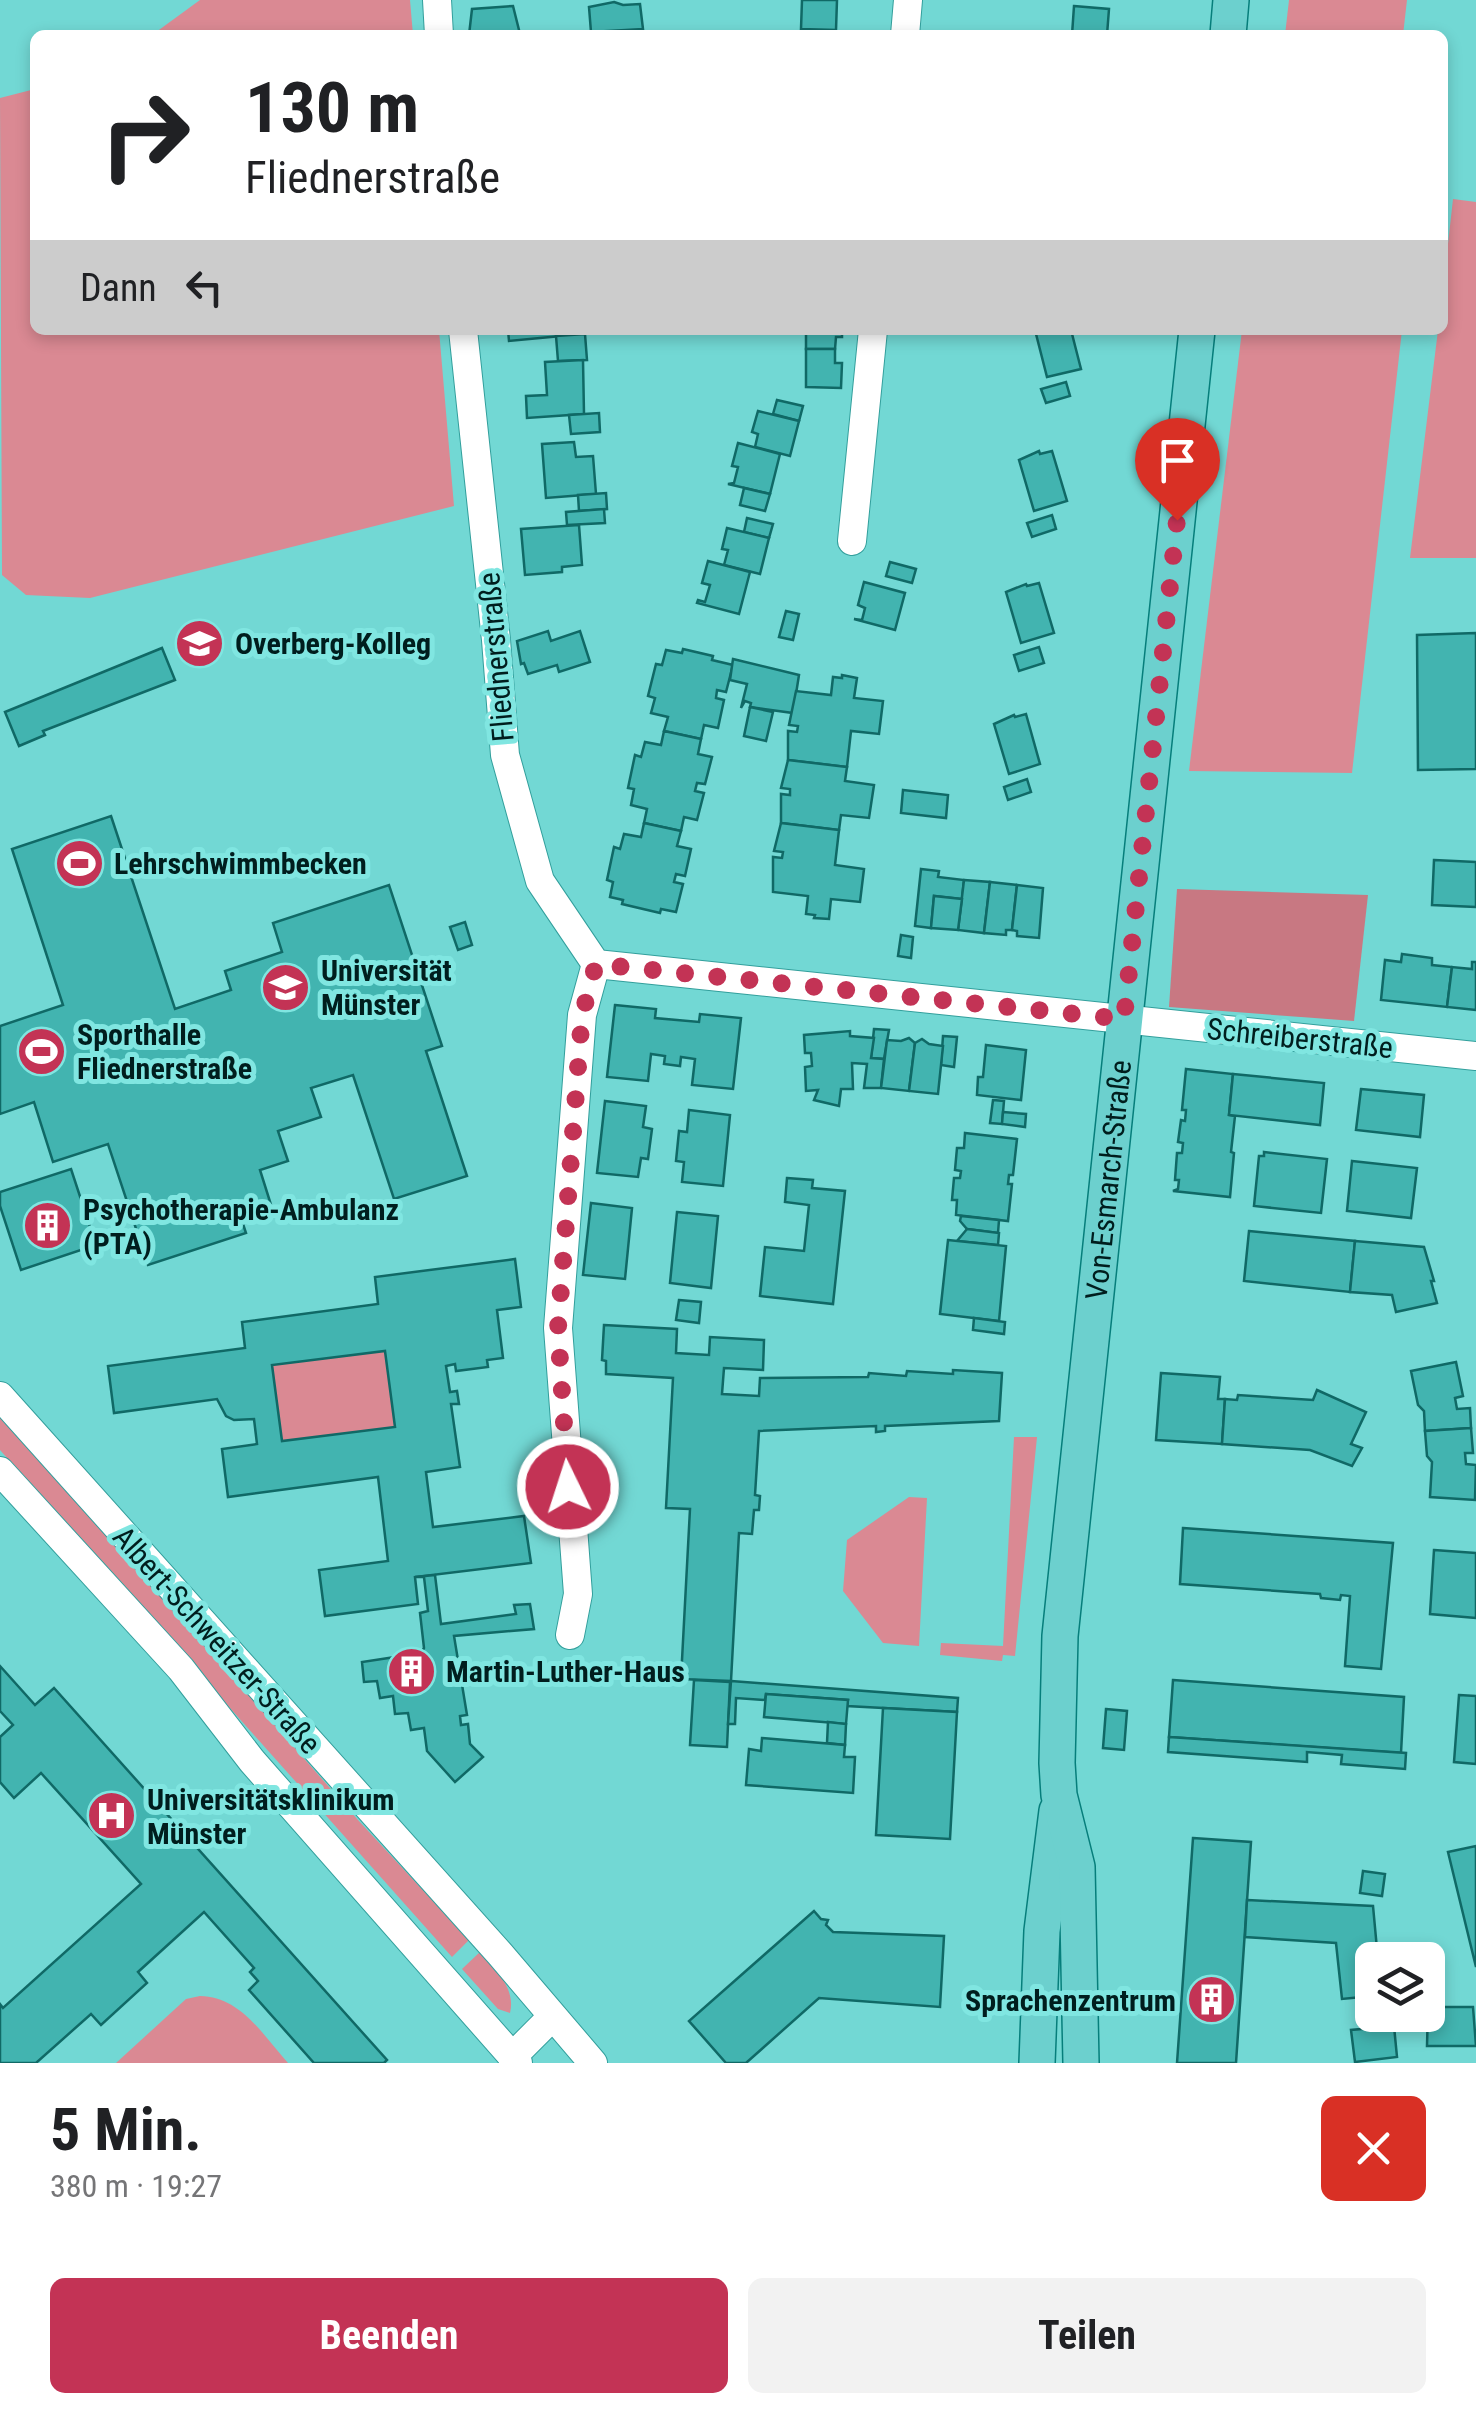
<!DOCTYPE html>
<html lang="de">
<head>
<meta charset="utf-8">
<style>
  body { margin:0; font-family:"Roboto Condensed",sans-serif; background:#f2f2f2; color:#202124; height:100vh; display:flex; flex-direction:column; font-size:38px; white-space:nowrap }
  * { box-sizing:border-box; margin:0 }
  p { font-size:32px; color:#757577 }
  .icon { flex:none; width:55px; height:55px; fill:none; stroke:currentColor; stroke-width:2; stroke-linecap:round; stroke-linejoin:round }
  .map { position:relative; height:2063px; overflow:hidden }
  .side { display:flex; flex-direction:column; background:#fff; flex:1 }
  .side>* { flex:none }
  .banner { position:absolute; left:30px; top:30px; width:1418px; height:305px; border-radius:15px; box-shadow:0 5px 15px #0003; background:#fff; color:#202124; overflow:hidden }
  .fabs { position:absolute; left:1355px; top:1942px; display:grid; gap:20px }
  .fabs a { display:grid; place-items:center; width:90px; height:90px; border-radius:15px; background:#fff; box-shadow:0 5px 15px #0003; font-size:50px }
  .pin { position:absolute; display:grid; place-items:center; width:85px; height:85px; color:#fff; margin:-102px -42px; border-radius:50% 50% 50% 0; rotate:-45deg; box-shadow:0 0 10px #0007 }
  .pin .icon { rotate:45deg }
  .me { position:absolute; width:110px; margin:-55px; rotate:356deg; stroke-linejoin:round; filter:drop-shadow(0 0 8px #0008) }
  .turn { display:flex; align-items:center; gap:35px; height:210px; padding:0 50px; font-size:45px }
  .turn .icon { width:130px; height:130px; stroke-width:2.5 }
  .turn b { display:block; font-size:70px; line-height:85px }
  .then { display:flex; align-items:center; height:95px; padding:0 50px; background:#0003; gap:20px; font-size:38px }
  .round { display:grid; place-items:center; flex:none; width:105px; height:105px; border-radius:15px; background:#f2f2f2 }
  .headline { display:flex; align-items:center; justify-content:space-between; height:170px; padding:0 50px }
  h1 { font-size:60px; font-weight:700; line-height:75px }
  .primary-button { display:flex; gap:20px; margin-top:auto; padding:20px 50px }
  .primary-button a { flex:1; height:115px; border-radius:15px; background:#c33355; color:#fff; font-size:40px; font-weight:700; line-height:115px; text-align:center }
  .primary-button a+a { background:#f2f2f2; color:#202124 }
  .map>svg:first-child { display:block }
</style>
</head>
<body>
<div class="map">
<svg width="1476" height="2063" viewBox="0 0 1476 2063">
  <rect width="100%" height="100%" fill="#72d8d4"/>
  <!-- green -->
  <g fill="#da8993">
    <polygon points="200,0 410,0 413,35 152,35"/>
    <polygon points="1289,0 1407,0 1403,35 1285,35"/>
    <polygon points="35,89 35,330 439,330 454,506 90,598 26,595 2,575 0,98"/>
    <polygon points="1453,199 1476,202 1476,558 1410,558 1438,330 1442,330 1443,289"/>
    <polygon points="1242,330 1402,330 1352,773 1189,771"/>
    <polygon points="385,1351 395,1427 282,1441 272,1365"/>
    <polygon points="0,1412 358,1820 469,1940 452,1957 0,1450"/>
    <polygon points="1014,1437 1037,1437 1015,1656 1003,1655 1002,1661 940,1655 941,1643 1003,1646"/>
    <polygon points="909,1497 927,1498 919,1646 883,1643 843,1591 847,1540"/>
    <path d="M 480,1952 C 496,1969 516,1989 510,2013 L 498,2009 L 462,1969 Z"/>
    <path d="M 200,1996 C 241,1997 262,2034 288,2063 L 116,2063 L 186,1999 Z"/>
  </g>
  <!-- forest -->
  <polygon fill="#c87882" points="1177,889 1368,895 1354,1021 1169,1007"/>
  <!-- building -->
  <g fill="#42b4b0" stroke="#106966" stroke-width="2.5" fill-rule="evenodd">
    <polygon points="802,0 837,0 836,30 801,29"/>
    <polygon points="614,2 623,5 640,4 643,29 591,32 589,7"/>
    <polygon points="513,6 520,34 469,35 472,9"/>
    <polygon points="1074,6 1109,9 1107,35 1072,35"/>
    <polygon points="508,330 571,330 571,335 509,341"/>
    <polygon points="806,330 842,330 842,337 836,337 835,349 806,349"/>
    <polygon points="1035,330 1071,330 1081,369 1047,377"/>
    <polygon points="585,334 587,360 558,361 556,336"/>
    <polygon points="806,349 835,349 835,363 842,363 841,388 806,387"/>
    <polygon points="583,360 584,414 527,418 526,396 547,395 545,362"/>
    <polygon points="1066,382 1070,396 1046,403 1041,389"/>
    <polygon points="777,400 803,406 799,421 773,414"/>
    <polygon points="758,411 799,421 790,456 755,447 758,434 752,432"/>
    <polygon points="599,413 600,432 571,434 569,415"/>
    <polygon points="574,442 576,457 593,456 596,494 546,498 542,444"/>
    <polygon points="738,443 780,454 770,494 728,484 734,483 738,467 732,466"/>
    <polygon points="1039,451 1040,454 1052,451 1067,501 1034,511 1019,460"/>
    <polygon points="744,488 770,494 765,511 740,505"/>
    <polygon points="606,493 607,509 579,511 578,495"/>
    <polygon points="604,509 605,523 567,525 566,512"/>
    <polygon points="1052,515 1056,529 1032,537 1027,523"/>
    <polygon points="747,518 773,524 769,538 744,532"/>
    <polygon points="579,525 582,565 562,567 562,572 525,575 521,529"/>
    <polygon points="727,528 769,538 760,574 724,565 728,550 722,549"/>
    <polygon points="708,561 750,572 739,614 697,603 698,600 705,602 710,585 702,583"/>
    <polygon points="890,562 916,569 912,583 886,576"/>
    <polygon points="864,582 905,593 895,630 854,619 862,620 865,608 858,605"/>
    <polygon points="1039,583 1054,633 1021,643 1006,592 1026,584 1027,586"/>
    <polygon points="786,611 799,614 793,640 779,637"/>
    <polygon points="548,631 551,641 580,631 590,662 559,672 557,665 528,674 524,663 521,664 517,641"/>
    <polygon points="1476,633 1476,769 1418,770 1417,635"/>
    <polygon points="1039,647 1044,663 1019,671 1014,655"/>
    <polygon points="162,648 175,680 43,731 45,735 19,746 5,712"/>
    <polygon points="683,649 713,656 712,660 733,665 726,692 717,690 716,698 724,700 718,728 704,725 701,739 664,731 668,717 651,713 655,698 648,696 656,664 662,665 666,650 682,653"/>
    <polygon points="733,659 799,675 793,713 750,707 751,703 745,701 741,708 747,684 730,680"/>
    <polygon points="842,675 857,678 854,698 883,701 879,734 851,731 847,767 788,760 788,731 797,732 798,726 789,725 796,691 831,695 833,677 842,678"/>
    <polygon points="750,707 773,712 766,741 744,736"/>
    <polygon points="1026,714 1040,764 1009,774 994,724 1014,715 1015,717"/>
    <polygon points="664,731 701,739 698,754 712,757 705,784 697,783 695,791 704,793 697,820 684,817 681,831 644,823 647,809 631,805 634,789 628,788 635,755 641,757 645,742 661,745"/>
    <polygon points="788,760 847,767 845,781 874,785 869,818 841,815 839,830 781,823 781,794 790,795 790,789 781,788"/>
    <polygon points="1027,779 1031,792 1008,800 1004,787"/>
    <polygon points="903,790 948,795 946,818 901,813"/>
    <polygon points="111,816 175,1009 231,990 225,971 282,952 273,923 389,885 442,1046 426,1051 467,1176 394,1199 353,1075 311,1088 321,1117 278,1131 288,1161 260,1170 272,1208 241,1218 246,1233 148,1265 108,1144 53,1162 34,1102 0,1114 0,1026 63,1005 12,849"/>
    <polygon points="644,823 681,831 677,846 691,849 685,876 676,874 674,882 683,884 676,912 661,909 660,913 622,904 623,900 610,897 613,882 607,880 614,847 620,849 624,834 641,837"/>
    <polygon points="781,823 839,830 835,865 864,869 860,902 831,899 829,919 814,918 815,915 806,914 808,896 773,892 773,857 782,858 783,852 774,851"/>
    <polygon points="1434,860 1476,862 1476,907 1432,905"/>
    <polygon points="921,869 939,871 938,877 964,880 962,899 934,896 931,928 915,926"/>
    <polygon points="964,880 990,882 984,933 958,930"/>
    <polygon points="990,882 1017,885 1012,930 1006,930 1006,935 984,933"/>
    <polygon points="1017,885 1043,888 1039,938 1017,936 1017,931 1012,930"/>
    <polygon points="934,896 962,899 958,930 931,928"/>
    <polygon points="465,922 472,945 458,950 450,927"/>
    <polygon points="901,935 913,937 911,958 898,956"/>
    <polygon points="1402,954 1432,958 1432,965 1452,967 1447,1007 1381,1000 1385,960 1401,962"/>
    <polygon points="1472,962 1476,962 1476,1010 1447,1007 1452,967 1472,969"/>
    <polygon points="615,1005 656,1009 655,1018 699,1022 700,1014 741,1018 733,1089 692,1085 695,1059 681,1057 680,1066 664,1064 665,1056 651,1054 648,1081 607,1077"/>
    <polygon points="874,1029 889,1030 884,1059 871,1058"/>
    <polygon points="850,1031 850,1036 874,1038 871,1058 884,1059 881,1088 864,1088 867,1064 852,1063 853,1089 841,1089 839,1106 814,1100 818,1090 806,1091 805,1067 812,1066 811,1053 805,1053 804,1035"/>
    <polygon points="943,1036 957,1037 954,1067 941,1065"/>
    <polygon points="909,1038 915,1043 909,1091 881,1088 887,1040 901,1041"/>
    <polygon points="922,1039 929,1044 943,1046 938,1094 909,1091 915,1043"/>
    <polygon points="986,1045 1026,1050 1021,1100 977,1095 978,1077 983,1077"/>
    <polygon points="1186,1069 1233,1074 1229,1115 1235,1116 1231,1152 1234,1153 1230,1197 1173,1191 1178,1189 1179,1180 1175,1180 1177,1153 1182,1153 1183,1143 1178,1142 1181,1120 1185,1121 1186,1110 1182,1110"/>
    <polygon points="1233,1074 1324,1083 1320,1125 1229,1115"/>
    <polygon points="1361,1089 1424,1095 1420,1137 1356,1130"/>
    <polygon points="993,1100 1004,1101 1002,1124 990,1123"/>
    <polygon points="605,1101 646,1106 643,1127 652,1129 648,1159 641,1158 638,1177 597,1173"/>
    <polygon points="689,1110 730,1115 723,1186 682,1182 684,1162 676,1161 679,1131 687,1132"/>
    <polygon points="1003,1112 1026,1114 1025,1127 1002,1124"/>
    <polygon points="965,1133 1017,1139 1013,1175 1009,1175 1008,1184 1012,1184 1008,1221 956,1215 957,1200 952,1200 954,1178 960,1178 961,1171 955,1170 957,1148 964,1148"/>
    <polygon points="1264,1152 1327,1159 1321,1213 1254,1206 1259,1156 1264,1156"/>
    <polygon points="1352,1161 1417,1168 1411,1218 1347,1211"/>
    <polygon points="71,1169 96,1245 21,1270 0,1206 0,1192"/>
    <polygon points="787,1178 813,1180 812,1188 845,1191 833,1304 760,1296 765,1247 804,1251 809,1205 785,1202"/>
    <polygon points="591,1203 632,1208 625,1279 583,1275"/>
    <polygon points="677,1212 718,1216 711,1288 670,1283"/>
    <polygon points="961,1216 999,1220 998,1233 967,1229 960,1221"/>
    <polygon points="967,1229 999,1233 998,1245 957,1241"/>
    <polygon points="1249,1231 1355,1241 1350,1292 1244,1281"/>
    <polygon points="948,1240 1006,1246 999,1321 940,1314"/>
    <polygon points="1355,1241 1424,1247 1434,1281 1431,1281 1437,1303 1396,1312 1392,1295 1350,1292"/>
    <path d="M 515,1259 L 521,1307 L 497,1310 L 503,1358 L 487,1360 L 488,1367 L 456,1371 L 455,1364 L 446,1366 L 450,1392 L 457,1391 L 459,1404 L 451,1404 L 460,1467 L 426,1472 L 433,1527 L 524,1516 L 531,1563 L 415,1577 L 418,1604 L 325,1616 L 319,1570 L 388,1561 L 378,1477 L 228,1497 L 222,1449 L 257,1444 L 254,1419 L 234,1420 L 226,1416 L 217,1399 L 114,1413 L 108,1366 L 245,1348 L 242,1322 L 378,1304 L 375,1277 ZM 385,1351 L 395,1427 L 282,1441 L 272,1365 Z"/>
    <polygon points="679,1300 701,1302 699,1323 676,1320"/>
    <polygon points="974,1318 1005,1322 1004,1334 973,1330"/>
    <polygon points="604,1325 677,1329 676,1353 709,1355 710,1337 764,1340 763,1370 724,1368 722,1394 759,1396 760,1378 868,1377 869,1373 906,1376 907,1371 953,1374 953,1370 1002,1373 999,1421 885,1426 885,1431 876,1432 876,1426 759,1431 755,1495 760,1496 759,1510 754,1510 752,1534 739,1533 731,1681 681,1679 690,1509 666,1508 673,1378 606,1374 606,1361 602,1360"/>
    <polygon points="1456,1362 1463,1396 1455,1398 1457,1409 1470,1408 1471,1428 1425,1431 1424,1411 1418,1405 1411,1371"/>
    <polygon points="1161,1373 1220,1377 1218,1399 1225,1399 1222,1444 1156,1440"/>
    <polygon points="1317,1390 1366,1412 1351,1444 1362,1448 1352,1466 1310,1450 1222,1444 1225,1399 1237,1400 1238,1395 1313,1400"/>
    <polygon points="1471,1428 1473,1453 1465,1453 1466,1464 1476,1465 1475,1500 1430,1497 1432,1462 1427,1456 1425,1431"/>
    <polygon points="1183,1528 1393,1543 1381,1669 1345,1666 1350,1596 1341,1595 1340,1600 1321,1598 1320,1594 1180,1584"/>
    <polygon points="1434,1550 1476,1553 1476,1618 1430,1614"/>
    <polygon points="435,1575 441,1624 516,1614 514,1605 530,1604 534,1629 454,1636 467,1715 460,1716 461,1725 468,1724 470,1744 483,1757 455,1782 427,1751 424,1728 411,1730 408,1713 395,1714 393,1696 380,1698 377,1681 364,1682 362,1662 421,1653 424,1648 420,1613 428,1611 424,1577 415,1577"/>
    <polygon points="0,1666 35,1705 54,1688 387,2060 384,2063 314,2063 249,1990 258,1981 250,1972 254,1968 204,1912 138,1972 147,1983 101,2025 91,2014 36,2063 0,2063 0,2004 3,2008 141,1884 41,1773 14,1798 0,1782 0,1737 13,1725 0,1711"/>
    <polygon points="694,1680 730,1682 727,1747 690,1745"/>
    <polygon points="1173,1680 1404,1697 1401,1753 1169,1737"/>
    <polygon points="731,1681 958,1698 957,1712 847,1706 848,1700 766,1694 765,1700 736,1698 735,1724 728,1724"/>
    <polygon points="766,1694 848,1700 846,1724 764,1717"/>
    <polygon points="1459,1695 1476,1696 1476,1764 1454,1762"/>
    <polygon points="883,1708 957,1712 950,1839 876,1835"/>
    <polygon points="1106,1709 1127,1711 1124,1750 1103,1748"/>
    <polygon points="828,1722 846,1724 845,1745 827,1743"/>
    <polygon points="1169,1737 1406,1753 1405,1769 1341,1764 1342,1755 1307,1752 1307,1762 1168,1752"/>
    <polygon points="762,1738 845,1745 844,1757 855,1757 853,1793 746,1785 749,1749 761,1751"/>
    <polygon points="1193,1838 1251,1842 1236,2063 1177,2063"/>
    <polygon points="1476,1846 1476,1967 1448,1852"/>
    <polygon points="1363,1871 1385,1874 1382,1896 1360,1893"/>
    <polygon points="1247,1900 1373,1906 1378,1960 1372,1960 1372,1996 1342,1999 1336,1943 1245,1937"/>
    <polygon points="814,1911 821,1919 828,1920 826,1925 833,1932 944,1936 940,2007 819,1998 746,2063 726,2063 689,2021"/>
    <polygon points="1428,2007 1473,2007 1476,2046 1427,2046"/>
    <polygon points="1394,2026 1397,2057 1355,2062 1351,2030"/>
  </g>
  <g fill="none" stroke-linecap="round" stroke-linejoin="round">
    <defs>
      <g id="minor">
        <polyline points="437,0 439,35"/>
        <polyline points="905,35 908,0"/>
        <polyline points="463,330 496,640 505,755 540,881 596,964 1476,1056"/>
        <polyline points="852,541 873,330"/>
        <polyline points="0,1396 500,1954 593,2063"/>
        <polyline points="0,1471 181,1669 252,1761 518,2063"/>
        <polyline points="570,1635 578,1594 558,1328 582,1015 596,964"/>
        <polyline points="512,2057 552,2017"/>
      </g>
      <g id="major">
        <polyline points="1228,35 1231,0"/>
        <polyline points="1037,2063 1042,1931 1057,1811"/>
        <path id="s1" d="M 1081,2063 L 1077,1867 L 1059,1795 L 1057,1763 L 1060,1636 L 1197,330"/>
      </g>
    </defs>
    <!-- minor casing -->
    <use href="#minor" stroke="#329f9c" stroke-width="30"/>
    <!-- major casing -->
    <use href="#major" stroke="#067e7b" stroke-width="38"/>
    <!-- minor -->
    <use href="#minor" stroke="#fff" stroke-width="28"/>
    <!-- major -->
    <use href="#major" stroke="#6cd0ce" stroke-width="35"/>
  </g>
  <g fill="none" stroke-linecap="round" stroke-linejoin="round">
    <!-- route -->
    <polyline stroke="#c33355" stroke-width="18" stroke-dasharray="0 32.4" points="568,1487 558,1328 582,1015 596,964 1124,1019 1177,520"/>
  </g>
  <!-- icons -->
  <defs>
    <symbol id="school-disc" viewBox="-11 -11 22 22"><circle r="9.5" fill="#c33355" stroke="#80e6e1"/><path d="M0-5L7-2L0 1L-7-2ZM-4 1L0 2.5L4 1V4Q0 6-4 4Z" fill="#fff"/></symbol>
    <symbol id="stadium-disc" viewBox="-11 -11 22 22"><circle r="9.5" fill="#c33355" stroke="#80e6e1"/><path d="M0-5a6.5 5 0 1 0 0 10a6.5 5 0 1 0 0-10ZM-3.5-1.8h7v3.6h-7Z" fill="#fff"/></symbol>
    <symbol id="university-disc" viewBox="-11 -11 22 22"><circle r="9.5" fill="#c33355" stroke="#80e6e1"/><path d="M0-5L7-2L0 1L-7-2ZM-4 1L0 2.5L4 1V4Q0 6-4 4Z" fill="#fff"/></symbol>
    <symbol id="building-disc" viewBox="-11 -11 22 22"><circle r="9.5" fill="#c33355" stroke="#80e6e1"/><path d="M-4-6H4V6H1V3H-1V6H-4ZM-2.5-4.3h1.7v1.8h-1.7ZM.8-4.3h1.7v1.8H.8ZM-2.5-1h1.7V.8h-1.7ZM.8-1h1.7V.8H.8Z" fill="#fff"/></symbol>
    <symbol id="hospital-disc" viewBox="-11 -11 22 22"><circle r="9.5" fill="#c33355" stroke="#80e6e1"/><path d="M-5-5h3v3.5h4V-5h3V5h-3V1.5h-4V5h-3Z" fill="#fff"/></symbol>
  </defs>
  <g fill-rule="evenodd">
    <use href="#school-disc" x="172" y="616" width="55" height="55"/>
    <use href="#stadium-disc" x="52" y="836" width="55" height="55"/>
    <use href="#university-disc" x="258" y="960" width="55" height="55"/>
    <use href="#stadium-disc" x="14" y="1024" width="55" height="55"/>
    <use href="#building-disc" x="20" y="1198" width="55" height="55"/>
    <use href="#building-disc" x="384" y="1644" width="55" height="55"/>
    <use href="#hospital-disc" x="84" y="1788" width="55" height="55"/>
    <use href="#building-disc" x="1184" y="1972" width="55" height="55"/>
  </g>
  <g text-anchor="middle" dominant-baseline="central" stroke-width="10" stroke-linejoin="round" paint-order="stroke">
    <!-- poi labels -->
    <g font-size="30" font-weight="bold" fill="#001e1e" stroke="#80e6e1" text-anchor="start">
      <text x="235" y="643">Overberg-Kolleg</text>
      <text x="114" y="863">Lehrschwimmbecken</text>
      <text x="321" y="970">Universität<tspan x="321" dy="34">Münster</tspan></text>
      <text x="77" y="1034">Sporthalle<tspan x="77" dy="34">Fliednerstraße</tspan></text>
      <text x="83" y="1209">Psychotherapie-Ambulanz<tspan x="83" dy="34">(PTA)</tspan></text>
      <text x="446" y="1671">Martin-Luther-Haus</text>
      <text x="147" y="1799">Universitätsklinikum<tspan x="147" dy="34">Münster</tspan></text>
      <text x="1176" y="2000" text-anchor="end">Sprachenzentrum</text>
    </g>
    <!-- street labels -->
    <g font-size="30" fill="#001e1e" stroke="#80e6e1">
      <text transform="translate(496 657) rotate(-95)">Fliednerstraße</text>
      <text transform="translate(1300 1038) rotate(6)">Schreiberstraße</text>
      <text stroke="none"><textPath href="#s1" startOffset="888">Von-Esmarch-Straße</textPath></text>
      <text transform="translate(217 1640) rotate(48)">Albert-Schweitzer-Straße</text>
    </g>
  </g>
</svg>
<div class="fabs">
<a><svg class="icon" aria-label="layers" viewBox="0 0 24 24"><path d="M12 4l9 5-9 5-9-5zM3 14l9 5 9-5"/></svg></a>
</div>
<div class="pin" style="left:1177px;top:520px;background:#d93025"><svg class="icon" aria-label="arrive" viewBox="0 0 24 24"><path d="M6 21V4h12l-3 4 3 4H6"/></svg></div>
<svg class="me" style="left:568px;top:1487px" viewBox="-20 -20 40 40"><circle r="17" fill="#c33355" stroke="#fff" stroke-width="3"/><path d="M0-11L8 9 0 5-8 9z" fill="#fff"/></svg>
<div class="banner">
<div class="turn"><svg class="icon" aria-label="right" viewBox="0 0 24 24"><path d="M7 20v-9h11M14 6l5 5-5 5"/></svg><div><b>130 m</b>Fliednerstraße</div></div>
<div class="then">Dann<svg class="icon" aria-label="left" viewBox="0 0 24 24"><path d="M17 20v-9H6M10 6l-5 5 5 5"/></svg></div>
</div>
</div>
<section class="side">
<div class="headline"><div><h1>5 Min.</h1><p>380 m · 19:27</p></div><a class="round" style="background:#d93025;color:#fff"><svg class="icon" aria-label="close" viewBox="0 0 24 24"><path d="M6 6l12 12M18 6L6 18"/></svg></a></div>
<div class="primary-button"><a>Beenden</a><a>Teilen</a></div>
</section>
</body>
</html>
